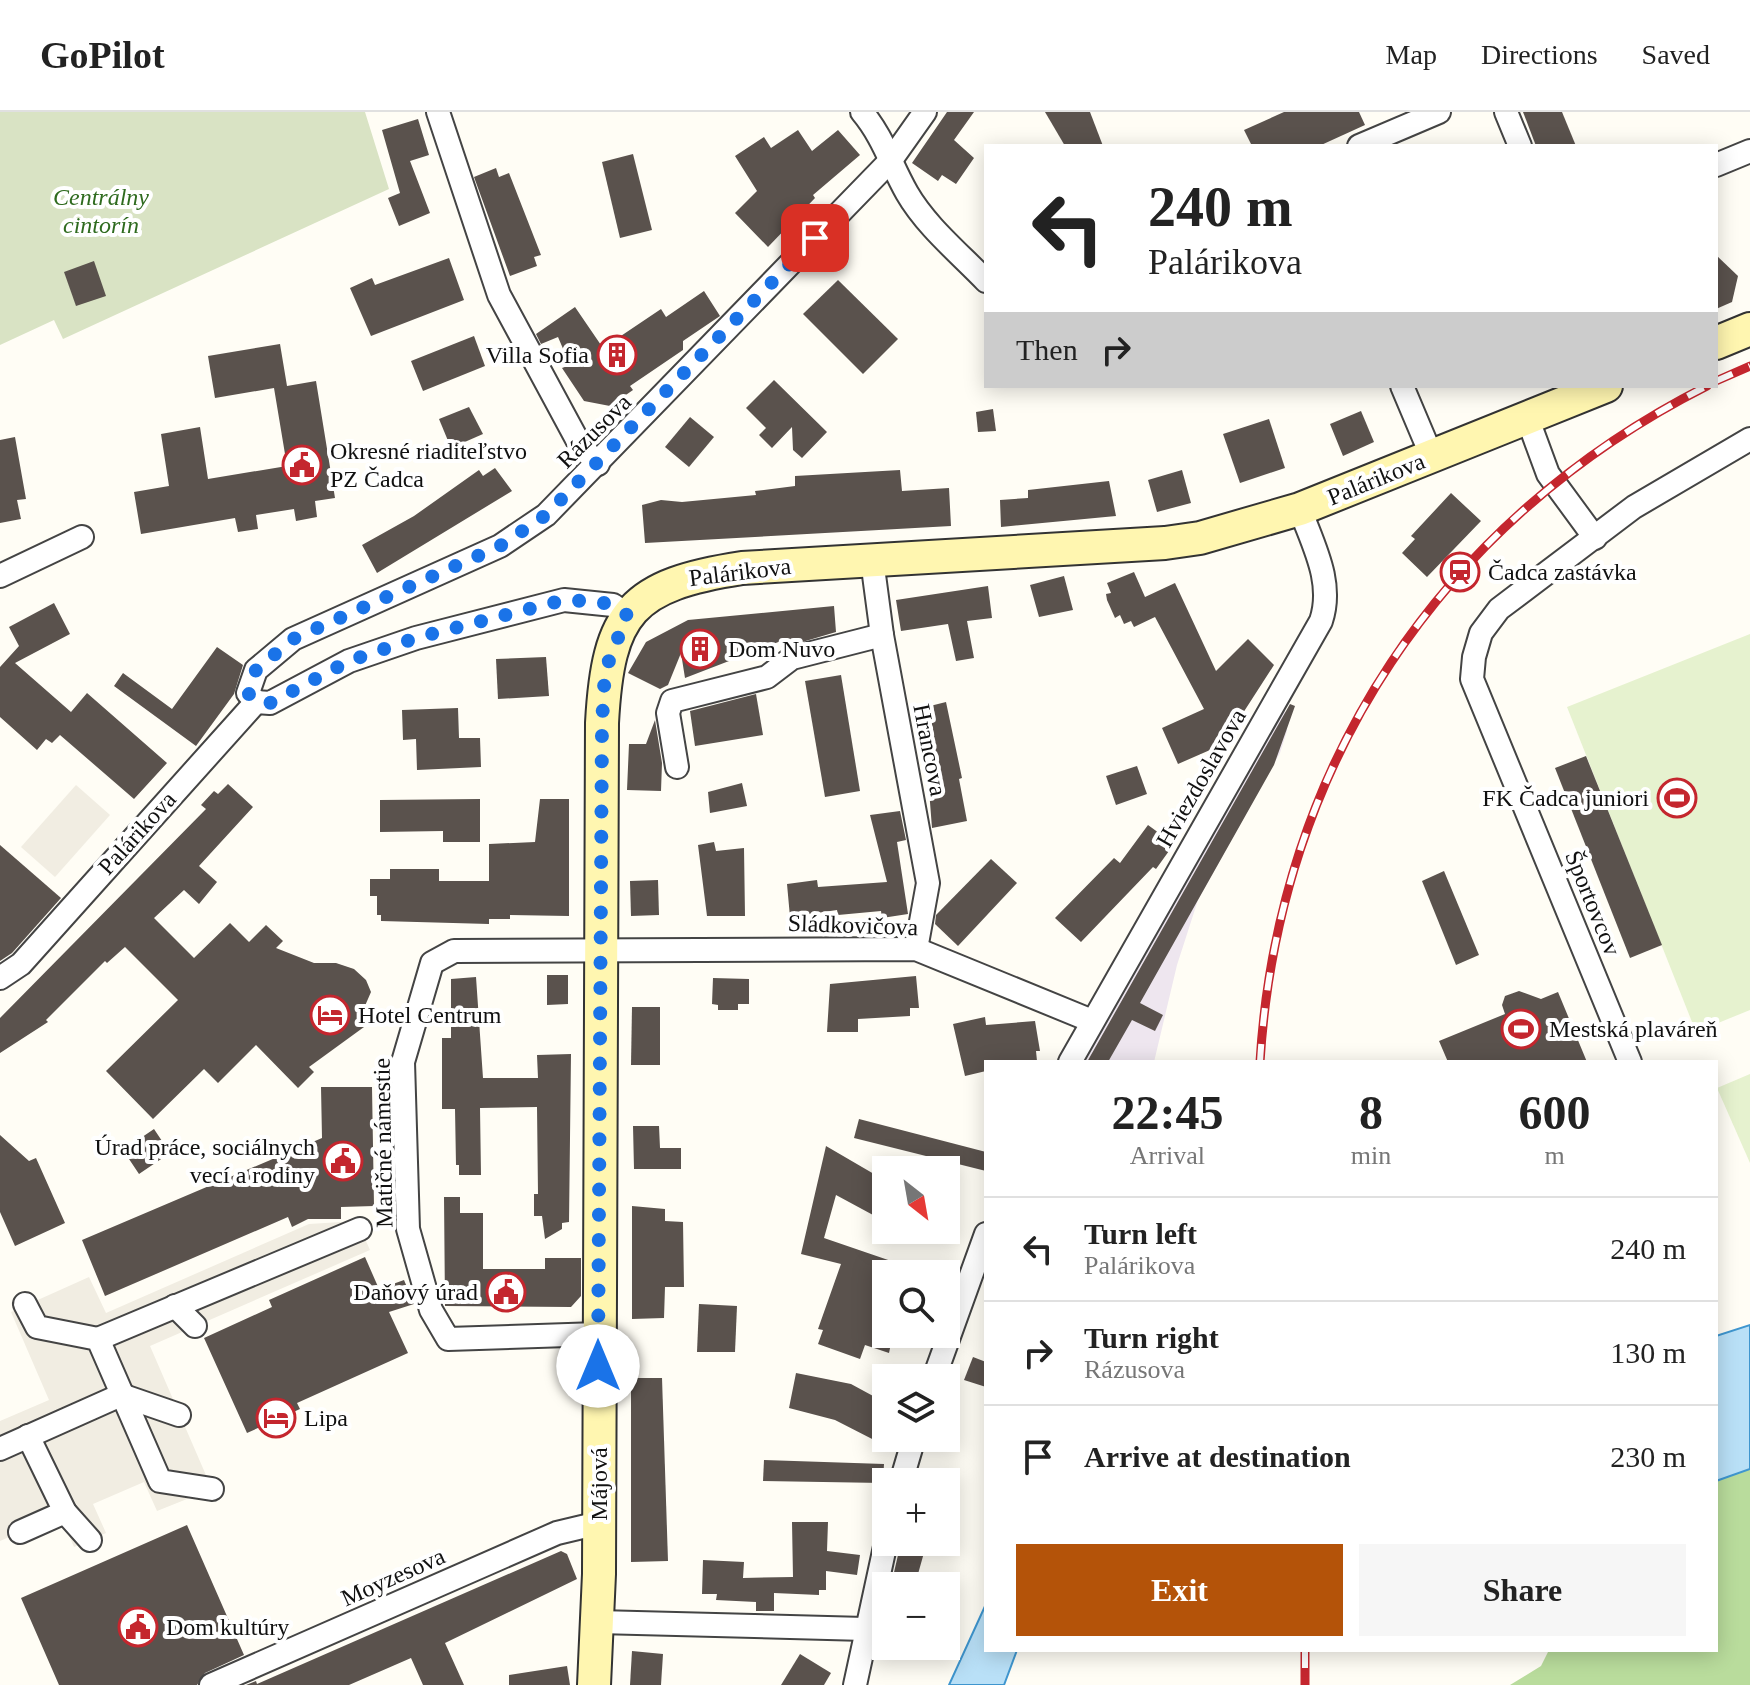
<!DOCTYPE html>
<html lang="en">
<head>
<meta charset="utf-8">
<style>
  body { margin:0; font-family:"Times New Roman",serif; background:#f6f6f6; color:#222; height:100vh; display:flex; flex-direction:column; font-size:30px; white-space:nowrap }
  * { box-sizing:border-box; margin:0 }
  p { font-size:26px; color:#767676 }
  .icon { flex:none; width:44px; height:44px; fill:none; stroke:currentColor; stroke-width:2; stroke-linecap:round; stroke-linejoin:round }
  .map { position:relative; flex:1; overflow:hidden }
  .sheet { position:absolute; left:984px; top:948px; width:734px; height:592px; display:flex; flex-direction:column; background:#fff; border-radius:0px; box-shadow:0 4px 20px #0003 }
  .sheet>* { flex:none }
  .guide { position:absolute; left:984px; top:32px; width:734px; height:244px; border-radius:0px; box-shadow:0 4px 20px #0003; background:#fff; color:#222; overflow:hidden }
  .needle { width:52px; rotate:149deg }
  .controls { position:absolute; left:872px; top:1044px; display:grid; gap:16px }
  .controls a { display:grid; place-items:center; width:88px; height:88px; border-radius:0px; background:#fff; box-shadow:0 4px 20px #0003; font-size:40px }
  .pin { position:absolute; display:grid; place-items:center; width:68px; height:68px; color:#fff; margin:-34px; border-radius:16px; box-shadow:0 4px 12px #0006 }
  .me { position:absolute; width:88px; margin:-44px; rotate:0deg; stroke-linejoin:round; filter:drop-shadow(0 0 6px #0008) }
  .turn { display:flex; align-items:center; gap:28px; height:168px; padding:0 32px; font-size:36px }
  .turn .icon { width:104px; height:104px; stroke-width:2.5 }
  .turn b { display:block; font-size:56px; line-height:68px }
  .then { display:flex; align-items:center; height:76px; padding:0 32px; background:#0003; gap:16px; font-size:30px }
  .eta { display:flex; justify-content:space-evenly; align-items:center; height:136px; text-align:center }
  .eta b { font-size:48px; font-weight:700; line-height:56px }
  .button { display:flex; gap:16px; margin-top:auto; padding:16px 32px }
  .button a { flex:1; height:92px; border-radius:0px; background:#b45309; color:#fff; font-size:32px; font-weight:700; line-height:92px; text-align:center }
  .button a+a { background:#f6f6f6; color:#222 }
  ul { padding:0; list-style:none }
  li { display:flex; align-items:center; gap:24px; height:104px; padding:0 32px; border-top:2px solid #e0e0e0 }
  li div { flex:1 }
  li b { display:block; font-size:30px }
  li em { font-style:normal }
  header { display:flex; align-items:center; gap:48px; box-sizing:border-box; height:112px; padding:0 40px; background:#fff; border-bottom:2px solid #e0e0e0 }
  header strong { font-size:38px }
  nav { display:flex; gap:44px; margin-inline-start:auto; font-size:28px }
  .map>svg:first-child { display:block }
</style>
</head>
<body>
<header>
<strong>GoPilot</strong>
<nav><a>Map</a><a>Directions</a><a>Saved</a></nav>
</header>
<div class="map">
<svg width="1750" height="1573" viewBox="0 0 1750 1573">
  <rect width="100%" height="100%" fill="#fffdf5"/>
  <!-- industrial -->
  <polygon fill="#eee6ef" points="1284,589 1287,619 1280,641 1198,788 1177,853 1154,950 1077,950"/>
  <!-- forest -->
  <polygon fill="#b9dc9c" points="1750,1357 1750,1573 1510,1573 1541,1554 1549,1538 1716,1538 1716,1369"/>
  <!-- cemetery -->
  <polygon fill="#d9e3c4" points="0,0 365,0 389,77 63,227 54,208 0,233"/>
  <!-- pitch -->
  <g fill="#e6f2cf">
    <polygon points="1750,522 1750,898 1696,920 1567,595"/>
    <polygon points="1750,962 1750,1051 1717,976"/>
  </g>
  <!-- plaza -->
  <g fill="#f1ede2">
    <polygon points="76,673 110,703 55,765 21,735"/>
    <polygon points="357,1109 370,1138 150,1234 212,1377 157,1399 144,1370 93,1392 106,1421 74,1435 60,1403 0,1429 0,1309 49,1288 11,1200 89,1165 106,1201 309,1112"/>
  </g>
  <!-- water -->
  <g fill="#b9e0f7" stroke="#3f96cf" stroke-width="2">
    <polygon points="1750,1213 1750,1357 1716,1369 1716,1224"/>
    <polygon points="986,1492 986,1538 1017,1538 1004,1573 949,1573"/>
  </g>
  <!-- building -->
  <g fill="#5a524d">
    <polygon points="947,0 974,0 954,28 974,46 956,72 942,63 938,69 912,51"/>
    <polygon points="1045,0 1090,0 1103,34 1065,34"/>
    <polygon points="1284,0 1359,0 1365,13 1319,34 1252,34 1244,18"/>
    <polygon points="1523,0 1562,0 1576,34 1536,34"/>
    <polygon points="418,7 429,43 410,49 430,101 399,114 388,86 400,81 382,18"/>
    <polygon points="798,18 812,39 838,18 860,43 813,83 815,86 768,135 735,101 757,79 735,44 764,25 771,36"/>
    <polygon points="633,42 652,118 620,126 602,50"/>
    <polygon points="496,56 499,65 509,61 541,143 534,145 537,154 510,164 474,65"/>
    <polygon points="1716,143 1738,164 1732,190 1716,197"/>
    <polygon points="449,146 464,188 371,224 350,176 372,166 375,173"/>
    <polygon points="94,149 106,184 76,194 64,160"/>
    <polygon points="838,168 898,227 863,262 803,202"/>
    <polygon points="704,179 720,204 683,229 683,238 630,274 633,278 610,294 584,289 562,256 570,253 558,225 541,232 536,222 575,195 603,236 661,197 666,205"/>
    <polygon points="474,224 485,254 423,279 411,249"/>
    <polygon points="280,232 287,274 316,269 335,386 315,389 317,405 296,409 294,397 256,403 258,417 238,420 235,406 141,422 134,380 169,374 161,322 200,315 208,367 287,354 274,276 215,286 208,244"/>
    <polygon points="774,268 827,320 802,346 793,338 792,315 772,336 759,323 766,316 746,296"/>
    <polygon points="469,295 483,322 451,336 439,307"/>
    <polygon points="993,297 996,319 978,320 976,300"/>
    <polygon points="1361,299 1374,330 1343,344 1330,312"/>
    <polygon points="690,305 714,325 689,355 665,335"/>
    <polygon points="1269,307 1285,356 1240,371 1223,322"/>
    <polygon points="15,325 26,387 17,388 21,407 0,411 0,328"/>
    <polygon points="495,356 512,379 377,461 362,433 414,404 479,358 483,364"/>
    <polygon points="900,358 902,379 949,376 951,414 645,431 642,393 661,388 682,390 756,383 755,379 795,374 795,364"/>
    <polygon points="1182,358 1191,391 1157,400 1148,368"/>
    <polygon points="1109,369 1116,404 1001,415 1000,388 1028,386 1028,378"/>
    <polygon points="1451,381 1481,409 1427,465 1402,441 1415,427 1411,424"/>
    <polygon points="1134,460 1145,485 1175,471 1216,559 1248,527 1274,553 1214,646 1210,638 1178,652 1162,616 1204,597 1155,505 1134,515 1131,509 1124,512 1120,503 1115,506 1107,488 1106,482 1111,481 1107,471"/>
    <polygon points="1064,464 1073,498 1039,505 1030,473"/>
    <polygon points="988,474 992,506 967,509 974,546 956,549 948,512 901,519 896,488"/>
    <polygon points="54,491 70,522 15,551 71,600 87,581 167,651 134,687 60,623 52,631 46,627 37,638 0,605 0,555 19,534 9,515"/>
    <polygon points="834,494 836,520 782,536 781,529 685,566 681,541 668,573 660,577 628,561 646,530 688,508"/>
    <polygon points="217,535 243,553 234,582 196,634 114,574 123,561 172,597"/>
    <polygon points="546,545 549,584 498,587 496,547"/>
    <polygon points="841,563 860,679 825,685 805,569"/>
    <polygon points="756,582 763,623 695,634 690,599"/>
    <polygon points="946,590 962,666 959,667 967,709 932,716 927,652 914,598"/>
    <polygon points="1290,592 1295,594 1274,653 1140,891 1163,903 1155,919 1132,908 1108,950 1087,950"/>
    <polygon points="458,596 459,626 480,626 481,655 417,658 416,627 403,628 402,598"/>
    <polygon points="655,608 662,651 661,679 627,678 629,632 646,632"/>
    <polygon points="1586,644 1662,833 1630,846 1555,656"/>
    <polygon points="1137,654 1147,682 1116,693 1106,664"/>
    <polygon points="742,671 747,694 710,701 708,680"/>
    <polygon points="228,672 253,695 199,754 217,770 199,792 184,778 154,806 194,846 230,811 249,830 266,813 283,829 276,836 314,851 336,851 354,857 366,868 371,880 361,903 364,915 309,955 314,960 298,976 256,933 218,971 204,957 153,1007 106,959 178,888 125,835 107,851 105,849 46,908 48,910 0,941 0,906 206,697 201,693 214,679 218,682"/>
    <polygon points="480,687 480,730 443,730 443,719 380,720 380,688"/>
    <polygon points="540,687 569,687 569,804 510,803 510,807 489,807 489,812 381,809 381,803 377,803 377,784 370,784 370,767 390,767 390,757 439,757 439,769 489,769 489,732 535,730"/>
    <polygon points="900,699 906,728 897,730 908,802 882,806 881,799 838,803 837,798 790,805 787,772 817,768 818,775 887,770 870,703"/>
    <polygon points="1148,713 1174,732 1156,757 1153,755 1081,830 1055,806 1114,746 1120,751"/>
    <polygon points="714,730 716,739 744,736 745,804 707,804 698,733"/>
    <polygon points="0,733 61,786 12,841 0,849"/>
    <polygon points="991,747 1017,771 958,834 935,812 936,803"/>
    <polygon points="1444,759 1479,843 1456,853 1422,769"/>
    <polygon points="658,768 659,803 631,804 630,769"/>
    <polygon points="547,863 568,863 568,892 547,893"/>
    <polygon points="916,864 919,896 910,896 910,904 858,907 858,920 827,920 830,872"/>
    <polygon points="476,865 483,966 538,966 537,943 571,942 569,1110 562,1111 562,1117 545,1127 542,1104 534,1104 534,1082 538,1082 537,995 480,996 481,1063 459,1063 459,1053 456,1053 455,997 442,997 442,926 451,926 451,867"/>
    <polygon points="713,866 749,867 749,892 738,892 738,898 718,898 718,893 712,892"/>
    <polygon points="1519,879 1541,887 1558,880 1587,950 1448,950 1439,929 1505,902 1502,893 1505,884"/>
    <polygon points="632,895 660,895 660,953 631,953"/>
    <polygon points="985,905 986,913 1035,909 1040,939 1036,939 1037,949 986,950 986,959 965,964 953,912"/>
    <polygon points="321,975 372,975 374,1094 341,1095 341,1107 308,1107 292,1115 288,1105 105,1184 82,1128 322,1026"/>
    <polygon points="859,1007 986,1040 986,1059 854,1026"/>
    <polygon points="633,1014 659,1014 660,1036 681,1036 681,1057 634,1057"/>
    <polygon points="154,1017 170,1041 139,1062 129,1047 135,1043 129,1034"/>
    <polygon points="0,1023 29,1049 36,1046 65,1111 15,1134 0,1100"/>
    <polygon points="826,1034 886,1069 886,1110 836,1083 824,1126 894,1150 886,1162 886,1222 893,1222 889,1241 865,1233 860,1247 818,1232 823,1218 818,1217 841,1152 801,1142"/>
    <polygon points="444,1085 460,1085 460,1101 483,1101 483,1157 545,1157 545,1146 581,1146 581,1184 571,1195 445,1194"/>
    <polygon points="632,1094 665,1097 665,1109 683,1110 684,1175 665,1175 664,1206 632,1207"/>
    <polygon points="365,1145 379,1177 404,1168 414,1192 389,1200 408,1241 297,1291 300,1297 247,1321 204,1226 272,1195 269,1188"/>
    <polygon points="699,1192 737,1194 735,1240 697,1240"/>
    <polygon points="973,1245 986,1250 986,1275 964,1268"/>
    <polygon points="796,1261 851,1272 886,1291 886,1317 878,1330 835,1308 789,1296"/>
    <polygon points="631,1266 662,1266 668,1449 631,1450"/>
    <polygon points="764,1348 884,1352 883,1371 763,1369"/>
    <polygon points="792,1410 828,1410 827,1439 860,1443 857,1463 826,1459 826,1478 819,1478 819,1483 774,1481 774,1499 756,1499 756,1490 716,1488 717,1482 702,1482 703,1448 744,1450 743,1466 793,1465"/>
    <polygon points="187,1413 244,1543 205,1561 197,1573 59,1573 21,1486"/>
    <polygon points="901,1430 927,1430 918,1462 913,1460 909,1474 892,1469"/>
    <polygon points="561,1439 567,1442 577,1467 445,1531 464,1573 423,1573 411,1546 349,1573 246,1573 256,1569 257,1572"/>
    <polygon points="632,1539 663,1542 661,1573 630,1573"/>
    <polygon points="800,1542 831,1561 824,1573 781,1573"/>
    <polygon points="567,1554 570,1573 509,1573 509,1563"/>
  </g>
  <g fill="none" stroke-linecap="round" stroke-linejoin="round">
    <defs>
      <g id="street">
        <polyline points="438,0 499,183 580,333 598,352"/>
        <path d="M 862,0 C 883,25 891,53 907,81 C 926,114 959,141 986,169"/>
        <polyline points="1506,0 1520,34"/>
        <polyline points="1359,34 1439,0"/>
        <polyline points="1716,53 1750,39"/>
        <polyline points="1402,274 1432,345"/>
        <polyline points="1527,305 1548,362 1595,426"/>
        <polyline points="872,448 882,523 928,771 916,837"/>
        <polyline points="0,464 82,425"/>
        <polyline points="256,590 248,581 256,558 293,527 500,434 546,403 891,48 925,0"/>
        <polyline points="256,590 270,591 349,549 416,526 564,488 613,493 627,503"/>
        <polyline points="677,655 668,601 672,589 767,565 792,546 882,523"/>
        <polyline points="0,866 21,852 256,590"/>
        <path d="M 1070,950 L 1321,509 C 1334,470 1313,433 1300,397"/>
        <polyline points="1630,950 1472,567 1474,545 1481,521 1499,497 1634,395 1750,327"/>
        <polyline points="25,1192 37,1215 98,1227 160,1369 212,1377"/>
        <polyline points="175,1194 195,1214"/>
        <polyline points="598,1222 448,1227 431,1198 408,1117 403,950 432,851 454,839 916,837 1092,909"/>
        <polyline points="98,1227 360,1117"/>
        <polyline points="934,1266 986,1122"/>
        <polyline points="28,1324 65,1400 90,1428"/>
        <polyline points="0,1337 121,1283 179,1303"/>
        <polyline points="901,1370 914,1326"/>
        <polyline points="20,1420 65,1400"/>
        <polyline points="598,1510 865,1517"/>
        <polyline points="211,1573 557,1421 599,1411"/>
        <polyline points="855,1573 886,1430"/>
      </g>
      <g id="secondary">
        <polyline points="1716,231 1750,217"/>
        <path d="M 594,1573 L 599,1462 L 602,611 C 608,499 632,473 742,456 L 1165,431 L 1200,426 L 1300,397 L 1606,274"/>
      </g>
    </defs>
    <!-- street casing -->
    <use href="#street" stroke="#444" stroke-width="26"/>
    <!-- secondary casing -->
    <use href="#secondary" stroke="#333" stroke-width="36"/>
    <!-- street -->
    <use href="#street" stroke="#fff" stroke-width="22"/>
    <!-- secondary -->
    <use href="#secondary" stroke="#fff6b0" stroke-width="32"/>
    <defs>
      <g id="rail">
        <polyline points="1716,269 1750,254"/>
        <path d="M 1260,950 C 1278,653 1442,408 1707,274"/>
        <polyline points="1305,1538 1305,1573"/>
      </g>
    </defs>
    <!-- rail casing -->
    <use href="#rail" stroke="#c4262e" stroke-width="9"/>
    <!-- rail -->
    <use href="#rail" stroke="#fff" stroke-width="6" stroke-dasharray="18" stroke-linecap="butt"/>
  </g>
  <g fill="none" stroke-linecap="round" stroke-linejoin="round">
    <!-- route -->
    <polyline stroke="#1a73e8" stroke-width="14" stroke-dasharray="0 25.2" points="598,1254 602,611 605,559 627,503 602,490 564,488 416,526 349,549 270,591 256,590 248,581 256,558 293,527 500,434 546,403 815,126"/>
  </g>
  <!-- icons -->
  <defs>
    <symbol id="building-ring" viewBox="-11 -11 22 22"><circle r="9.5" fill="#fff" stroke="#c4262e" stroke-width="1.5"/><path d="M-4-6H4V6H1V3H-1V6H-4ZM-2.5-4.3h1.7v1.8h-1.7ZM.8-4.3h1.7v1.8H.8ZM-2.5-1h1.7V.8h-1.7ZM.8-1h1.7V.8H.8Z" fill="#c4262e"/></symbol>
    <symbol id="civic-ring" viewBox="-11 -11 22 22"><circle r="9.5" fill="#fff" stroke="#c4262e" stroke-width="1.5"/><path d="M-.6-6.5H3V-4.5H.6V-3L4-1V1h2V6H-6V1h2V-1L-.6-3ZM-1.2 2.5V6h2.4V2.5Z" fill="#c4262e"/></symbol>
    <symbol id="station-ring" viewBox="-11 -11 22 22"><circle r="9.5" fill="#fff" stroke="#c4262e" stroke-width="1.5"/><path d="M-3-6H3Q5-6 5-4V2Q5 4 3 4L4.5 6H3L1.5 4h-3L-3 6H-4.5L-3 4Q-5 4-5 2V-4Q-5-6-3-6ZM-3.5-4v3h7v-3ZM-3.5 1v1.5H-2V1ZM2 1v1.5H3.5V1Z" fill="#c4262e"/></symbol>
    <symbol id="stadium-ring" viewBox="-11 -11 22 22"><circle r="9.5" fill="#fff" stroke="#c4262e" stroke-width="1.5"/><path d="M0-5a6.5 5 0 1 0 0 10a6.5 5 0 1 0 0-10ZM-3.5-1.8h7v3.6h-7Z" fill="#c4262e"/></symbol>
    <symbol id="hotel-ring" viewBox="-11 -11 22 22"><circle r="9.5" fill="#fff" stroke="#c4262e" stroke-width="1.5"/><path d="M-6-4.5h1.5V1H6V5H4.5V3h-9V5H-6ZM-4 0a1.8 1.8 0 1 1 3.6 0ZM.5 0V-2.5h3Q6-2.5 6 0Z" fill="#c4262e"/></symbol>
  </defs>
  <g fill-rule="evenodd">
    <use href="#building-ring" x="595" y="221" width="44" height="44"/>
    <use href="#civic-ring" x="280" y="331" width="44" height="44"/>
    <use href="#station-ring" x="1438" y="438" width="44" height="44"/>
    <use href="#building-ring" x="678" y="515" width="44" height="44"/>
    <use href="#stadium-ring" x="1655" y="664" width="44" height="44"/>
    <use href="#hotel-ring" x="308" y="881" width="44" height="44"/>
    <use href="#stadium-ring" x="1499" y="895" width="44" height="44"/>
    <use href="#civic-ring" x="321" y="1027" width="44" height="44"/>
    <use href="#civic-ring" x="484" y="1158" width="44" height="44"/>
    <use href="#hotel-ring" x="254" y="1284" width="44" height="44"/>
    <use href="#civic-ring" x="116" y="1493" width="44" height="44"/>
  </g>
  <g text-anchor="middle" dominant-baseline="central" stroke-width="8" stroke-linejoin="round" paint-order="stroke">
    <!-- park labels -->
    <g font-size="24" font-style="italic" fill="#2f6b1f" stroke="#fff">
      <text x="101" y="85">Centrálny<tspan x="101" dy="28">cintorín</tspan></text>
    </g>
    <!-- poi labels -->
    <g font-size="24" fill="#111" stroke="#fff" text-anchor="start">
      <text x="589" y="243" text-anchor="end">Villa Sofia</text>
      <text x="330" y="339">Okresné riaditeľstvo<tspan x="330" dy="28">PZ Čadca</tspan></text>
      <text x="1488" y="460">Čadca zastávka</text>
      <text x="728" y="537">Dom Nuvo</text>
      <text x="1649" y="686" text-anchor="end">FK Čadca juniori</text>
      <text x="358" y="903">Hotel Centrum</text>
      <text x="1549" y="917">Mestská plaváreň</text>
      <text x="315" y="1035" text-anchor="end">Úrad práce, sociálnych<tspan x="315" dy="28">vecí a rodiny</tspan></text>
      <text x="478" y="1180" text-anchor="end">Daňový úrad</text>
      <text x="304" y="1306">Lipa</text>
      <text x="166" y="1515">Dom kultúry</text>
    </g>
    <!-- street labels -->
    <g font-size="24" fill="#111" stroke="#fff">
      <text transform="translate(594 319) rotate(-45)">Rázusova</text>
      <text transform="translate(1376 367) rotate(-22)">Palárikova</text>
      <text transform="translate(740 460) rotate(-7)">Palárikova</text>
      <text transform="translate(930 638) rotate(79)">Hrancova</text>
      <text transform="translate(1201 666) rotate(-60)">Hviezdoslavova</text>
      <text transform="translate(137 721) rotate(-48)">Palárikova</text>
      <text transform="translate(1593 791) rotate(68)">Športovcov</text>
      <text transform="translate(853 813) rotate(2)">Sládkovičova</text>
      <text transform="translate(383 1031) rotate(-91)">Matičné námestie</text>
      <text transform="translate(599 1372) rotate(-90)">Májová</text>
      <text transform="translate(393 1465) rotate(-24)">Moyzesova</text>
    </g>
  </g>
</svg>
<div class="controls">
<a><svg class="needle" viewBox="-14 -14 28 28"><path d="M0-13l5 13h-10z" fill="#e53935"/><path d="M0 13l5-13h-10z" fill="#767676"/></svg></a>
<a><svg class="icon" aria-label="search" viewBox="0 0 24 24"><circle cx="10" cy="10" r="6"/><path d="M15 15l6 6"/></svg></a>
<a><svg class="icon" aria-label="layers" viewBox="0 0 24 24"><path d="M12 4l9 5-9 5-9-5zM3 14l9 5 9-5"/></svg></a>
<a>+</a>
<a>−</a>
</div>
<div class="pin" style="left:815px;top:126px;background:#d93025"><svg class="icon" aria-label="arrive" viewBox="0 0 24 24"><path d="M6 21V4h12l-3 4 3 4H6"/></svg></div>
<svg class="me" style="left:598px;top:1254px" viewBox="-20 -20 40 40"><circle r="19" fill="#fff"/><path d="M0-13L10 11 0 6-10 11z" fill="#1a73e8"/></svg>
<div class="guide">
<div class="turn"><svg class="icon" aria-label="left" viewBox="0 0 24 24"><path d="M17 20v-9H6M10 6l-5 5 5 5"/></svg><div><b>240 m</b>Palárikova</div></div>
<div class="then">Then<svg class="icon" aria-label="right" viewBox="0 0 24 24"><path d="M7 20v-9h11M14 6l5 5-5 5"/></svg></div>
</div>
<section class="sheet">
<div class="eta">
<div><b>22:45</b><p>Arrival</p></div>
<div><b>8</b><p>min</p></div>
<div><b>600</b><p>m</p></div>
</div>
<ul>
<li><svg class="icon" aria-label="left" viewBox="0 0 24 24"><path d="M17 20v-9H6M10 6l-5 5 5 5"/></svg><div><b>Turn left</b><p>Palárikova</p></div><em>240 m</em></li>
<li><svg class="icon" aria-label="right" viewBox="0 0 24 24"><path d="M7 20v-9h11M14 6l5 5-5 5"/></svg><div><b>Turn right</b><p>Rázusova</p></div><em>130 m</em></li>
<li><svg class="icon" aria-label="arrive" viewBox="0 0 24 24"><path d="M6 21V4h12l-3 4 3 4H6"/></svg><div><b>Arrive at destination</b></div><em>230 m</em></li>
</ul>
<div class="button"><a>Exit</a><a>Share</a></div>
</section>
</div>
</body>
</html>
